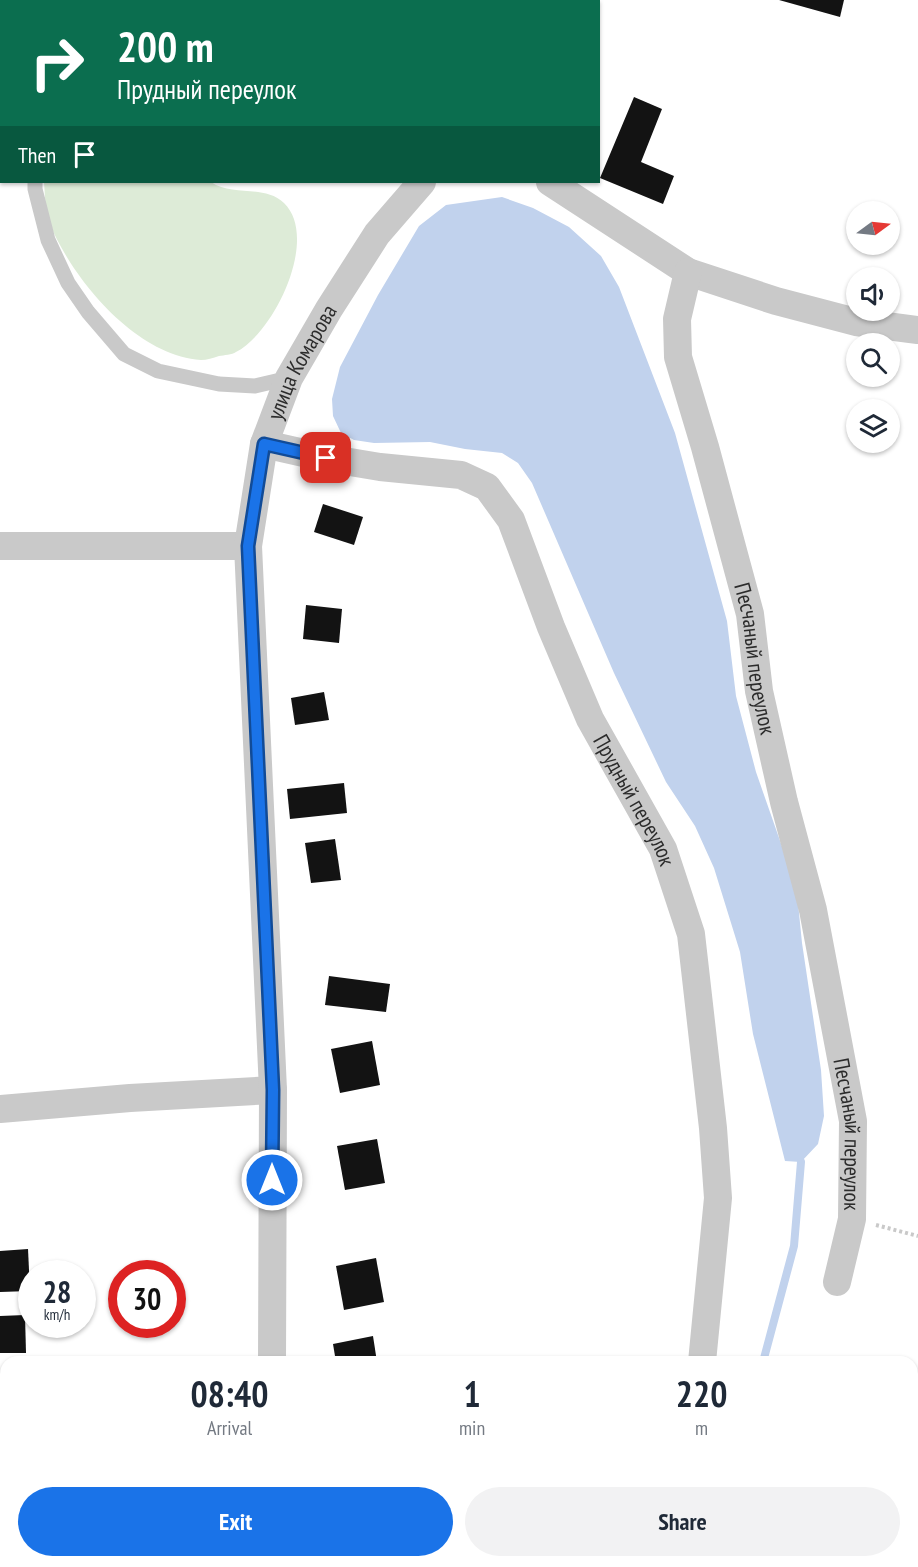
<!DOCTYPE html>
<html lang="en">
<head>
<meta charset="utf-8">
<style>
  body { margin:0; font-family:"PT Sans Narrow",sans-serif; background:#f2f2f3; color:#1f2937; height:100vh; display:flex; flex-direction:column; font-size:22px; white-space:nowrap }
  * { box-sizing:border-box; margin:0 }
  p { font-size:20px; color:#747a83 }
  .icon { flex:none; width:33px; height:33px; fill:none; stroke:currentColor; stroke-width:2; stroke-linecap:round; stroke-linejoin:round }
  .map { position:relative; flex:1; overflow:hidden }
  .drawer { position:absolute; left:0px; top:1356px; width:918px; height:212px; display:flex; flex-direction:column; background:#fff; border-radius:18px 18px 0 0; box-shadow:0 2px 4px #0004 }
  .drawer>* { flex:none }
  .guide { position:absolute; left:0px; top:0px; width:600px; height:183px; box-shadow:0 2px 4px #0004; background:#0b6e4f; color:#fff; overflow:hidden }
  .needle { width:39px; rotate:75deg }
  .buttons { position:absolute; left:846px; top:201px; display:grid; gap:12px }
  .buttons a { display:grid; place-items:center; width:54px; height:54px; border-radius:50%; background:#fff; box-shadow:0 2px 4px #0004; font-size:30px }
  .speed { position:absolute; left:18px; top:1260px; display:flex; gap:12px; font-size:30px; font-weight:700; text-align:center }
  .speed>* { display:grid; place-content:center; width:78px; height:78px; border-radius:50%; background:#fff; box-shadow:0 2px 4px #0004; line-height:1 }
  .speed small { font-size:15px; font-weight:400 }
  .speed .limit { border:9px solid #d22; background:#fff; color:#111 }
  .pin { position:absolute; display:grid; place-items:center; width:51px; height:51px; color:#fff; margin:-26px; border-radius:12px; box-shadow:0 3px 9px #0006 }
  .me { position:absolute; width:66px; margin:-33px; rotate:0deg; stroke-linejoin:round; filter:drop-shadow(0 0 4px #0008) }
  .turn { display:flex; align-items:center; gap:21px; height:126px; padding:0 18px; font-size:27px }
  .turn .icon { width:78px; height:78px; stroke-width:2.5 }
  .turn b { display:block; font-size:42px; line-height:51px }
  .then { display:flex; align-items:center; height:57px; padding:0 18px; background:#0003; gap:12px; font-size:22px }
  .eta { display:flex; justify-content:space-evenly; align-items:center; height:102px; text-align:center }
  .eta b { font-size:36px; font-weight:800; line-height:42px }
  .cta { display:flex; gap:12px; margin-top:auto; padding:12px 18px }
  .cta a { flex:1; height:69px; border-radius:36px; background:#1a73e8; color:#fff; font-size:24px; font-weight:800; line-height:69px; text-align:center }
  .cta a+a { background:#f2f2f3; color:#1f2937 }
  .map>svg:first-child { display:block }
</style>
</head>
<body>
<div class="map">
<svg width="918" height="1567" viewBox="0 0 918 1567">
  <rect width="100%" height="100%" fill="#fff"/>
  <!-- green -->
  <path fill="#ddebd7" d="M 44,182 L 211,182 C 232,197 264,184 284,203 C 320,238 274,333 236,352 C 232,355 224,355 219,356 C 213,358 207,360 201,360 C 136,356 72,279 49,222 C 45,210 45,194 44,182 Z"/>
  <!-- water -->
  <polygon fill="#c1d2ed" points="502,197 533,208 569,227 601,256 619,287 675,433 727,621 736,696 756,772 785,855 798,903 802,943 821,1070 824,1116 818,1144 801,1162 785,1161 753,1034 740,952 714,868 695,826 666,782 614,673 532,483 518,463 502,453 465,449 430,442 374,443 354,440 341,433 333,416 332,399 340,367 378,295 419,226 446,205"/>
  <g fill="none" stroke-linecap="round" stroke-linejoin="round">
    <!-- stream -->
    <g stroke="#c1d2ed" stroke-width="8">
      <polyline points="763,1362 794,1246 801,1162"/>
      <polyline points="756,1567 757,1562"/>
    </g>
  </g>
  <!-- building -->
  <g fill="#131313">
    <polygon points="779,0 844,0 840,17"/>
    <polygon points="634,97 662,109 641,162 674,176 663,204 600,178"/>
    <polygon points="323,504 363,517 354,545 314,532"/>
    <polygon points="306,605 342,609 339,643 303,639"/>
    <polygon points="324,692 329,720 295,725 291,698"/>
    <polygon points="344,783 347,813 290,819 287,789"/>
    <polygon points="335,839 341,880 311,883 305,843"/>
    <polygon points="329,976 390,984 386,1012 325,1005"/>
    <polygon points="372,1041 380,1085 340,1093 331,1049"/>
    <polygon points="377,1139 385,1183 345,1190 337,1146"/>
    <polygon points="28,1249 30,1291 0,1292 0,1251"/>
    <polygon points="376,1258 384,1302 344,1310 336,1266"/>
    <polygon points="25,1315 26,1353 0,1353 0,1316"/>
    <polygon points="373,1336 377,1362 336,1362 333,1344"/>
  </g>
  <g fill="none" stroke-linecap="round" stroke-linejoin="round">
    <!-- path -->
    <polyline stroke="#c9c9c9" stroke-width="4" stroke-dasharray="3 3" stroke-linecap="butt" points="876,1225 918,1236"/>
    <!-- service -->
    <polyline stroke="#c9c9c9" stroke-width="15" points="35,182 35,189 48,240 68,283 88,312 124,354 158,371 219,384 255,386 289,378"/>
    <!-- minor -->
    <g stroke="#c9c9c9" stroke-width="28">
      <polyline points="379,0 380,2"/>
      <polyline points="440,2 441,0"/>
      <polyline points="550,182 688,272 776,301 856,322 918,330"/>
      <path id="s1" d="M 688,272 L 677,319 L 678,357 L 705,447 L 750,614 L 759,691 L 784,802 L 813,910 L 853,1121 L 852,1219 L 837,1282"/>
      <path id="s2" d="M 264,444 L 326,458 L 380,467 L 461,475 L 487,487 L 511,520 L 551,627 L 590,719 L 663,849 L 691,934 L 713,1128 L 718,1198 L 702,1362"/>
      <polyline points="0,546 248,546"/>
      <polyline points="0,1109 130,1098 273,1090"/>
      <path id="s3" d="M 272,1362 L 273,1090 L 248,546 L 264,444 L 289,378 L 329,309 L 377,234 L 422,182"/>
      <polyline points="331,1562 332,1567"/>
      <polyline points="247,1567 248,1562"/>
    </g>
  </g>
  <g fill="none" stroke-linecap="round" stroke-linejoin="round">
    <defs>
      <polyline id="route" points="272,1180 273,1090 248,546 264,444 326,458"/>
    </defs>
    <!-- route casing -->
    <use href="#route" stroke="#114b97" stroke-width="15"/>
    <!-- route -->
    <use href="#route" stroke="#1a73e8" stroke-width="10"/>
  </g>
  <g text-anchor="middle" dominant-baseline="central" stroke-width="6" stroke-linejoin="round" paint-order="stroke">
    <!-- street labels -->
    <g font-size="22" fill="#2c2c2c" stroke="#fff">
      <text stroke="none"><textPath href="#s3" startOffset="1010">улица Комарова</textPath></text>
      <text stroke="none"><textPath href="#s1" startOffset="398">Песчаный переулок</textPath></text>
      <text stroke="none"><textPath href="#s2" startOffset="576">Прудный переулок</textPath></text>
      <text stroke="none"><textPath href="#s1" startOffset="884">Песчаный переулок</textPath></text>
    </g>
  </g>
</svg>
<div class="buttons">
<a><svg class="needle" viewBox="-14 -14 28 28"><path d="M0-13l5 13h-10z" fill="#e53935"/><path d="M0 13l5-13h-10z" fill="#747a83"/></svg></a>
<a><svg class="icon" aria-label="sound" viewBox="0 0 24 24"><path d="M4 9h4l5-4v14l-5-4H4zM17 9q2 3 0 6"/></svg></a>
<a><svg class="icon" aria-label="search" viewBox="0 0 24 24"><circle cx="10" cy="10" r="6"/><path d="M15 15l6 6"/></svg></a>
<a><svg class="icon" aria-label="layers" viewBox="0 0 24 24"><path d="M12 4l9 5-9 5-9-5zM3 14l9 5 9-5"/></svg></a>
</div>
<div class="speed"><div>28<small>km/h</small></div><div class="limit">30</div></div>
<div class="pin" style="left:326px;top:458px;background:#d93025"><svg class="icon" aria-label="arrive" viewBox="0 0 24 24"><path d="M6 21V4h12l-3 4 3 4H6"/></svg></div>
<svg class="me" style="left:272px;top:1180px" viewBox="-20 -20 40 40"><circle r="17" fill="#1a73e8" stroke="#fff" stroke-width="3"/><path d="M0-11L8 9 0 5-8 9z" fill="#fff"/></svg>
<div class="guide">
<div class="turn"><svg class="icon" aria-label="right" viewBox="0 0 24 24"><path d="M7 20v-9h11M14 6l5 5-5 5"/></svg><div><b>200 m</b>Прудный переулок</div></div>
<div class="then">Then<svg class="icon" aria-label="arrive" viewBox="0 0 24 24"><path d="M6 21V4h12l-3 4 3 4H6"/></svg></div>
</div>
<section class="drawer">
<div class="eta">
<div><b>08:40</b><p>Arrival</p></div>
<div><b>1</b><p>min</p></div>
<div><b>220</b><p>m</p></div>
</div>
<div class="cta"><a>Exit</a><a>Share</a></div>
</section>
</div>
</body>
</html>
